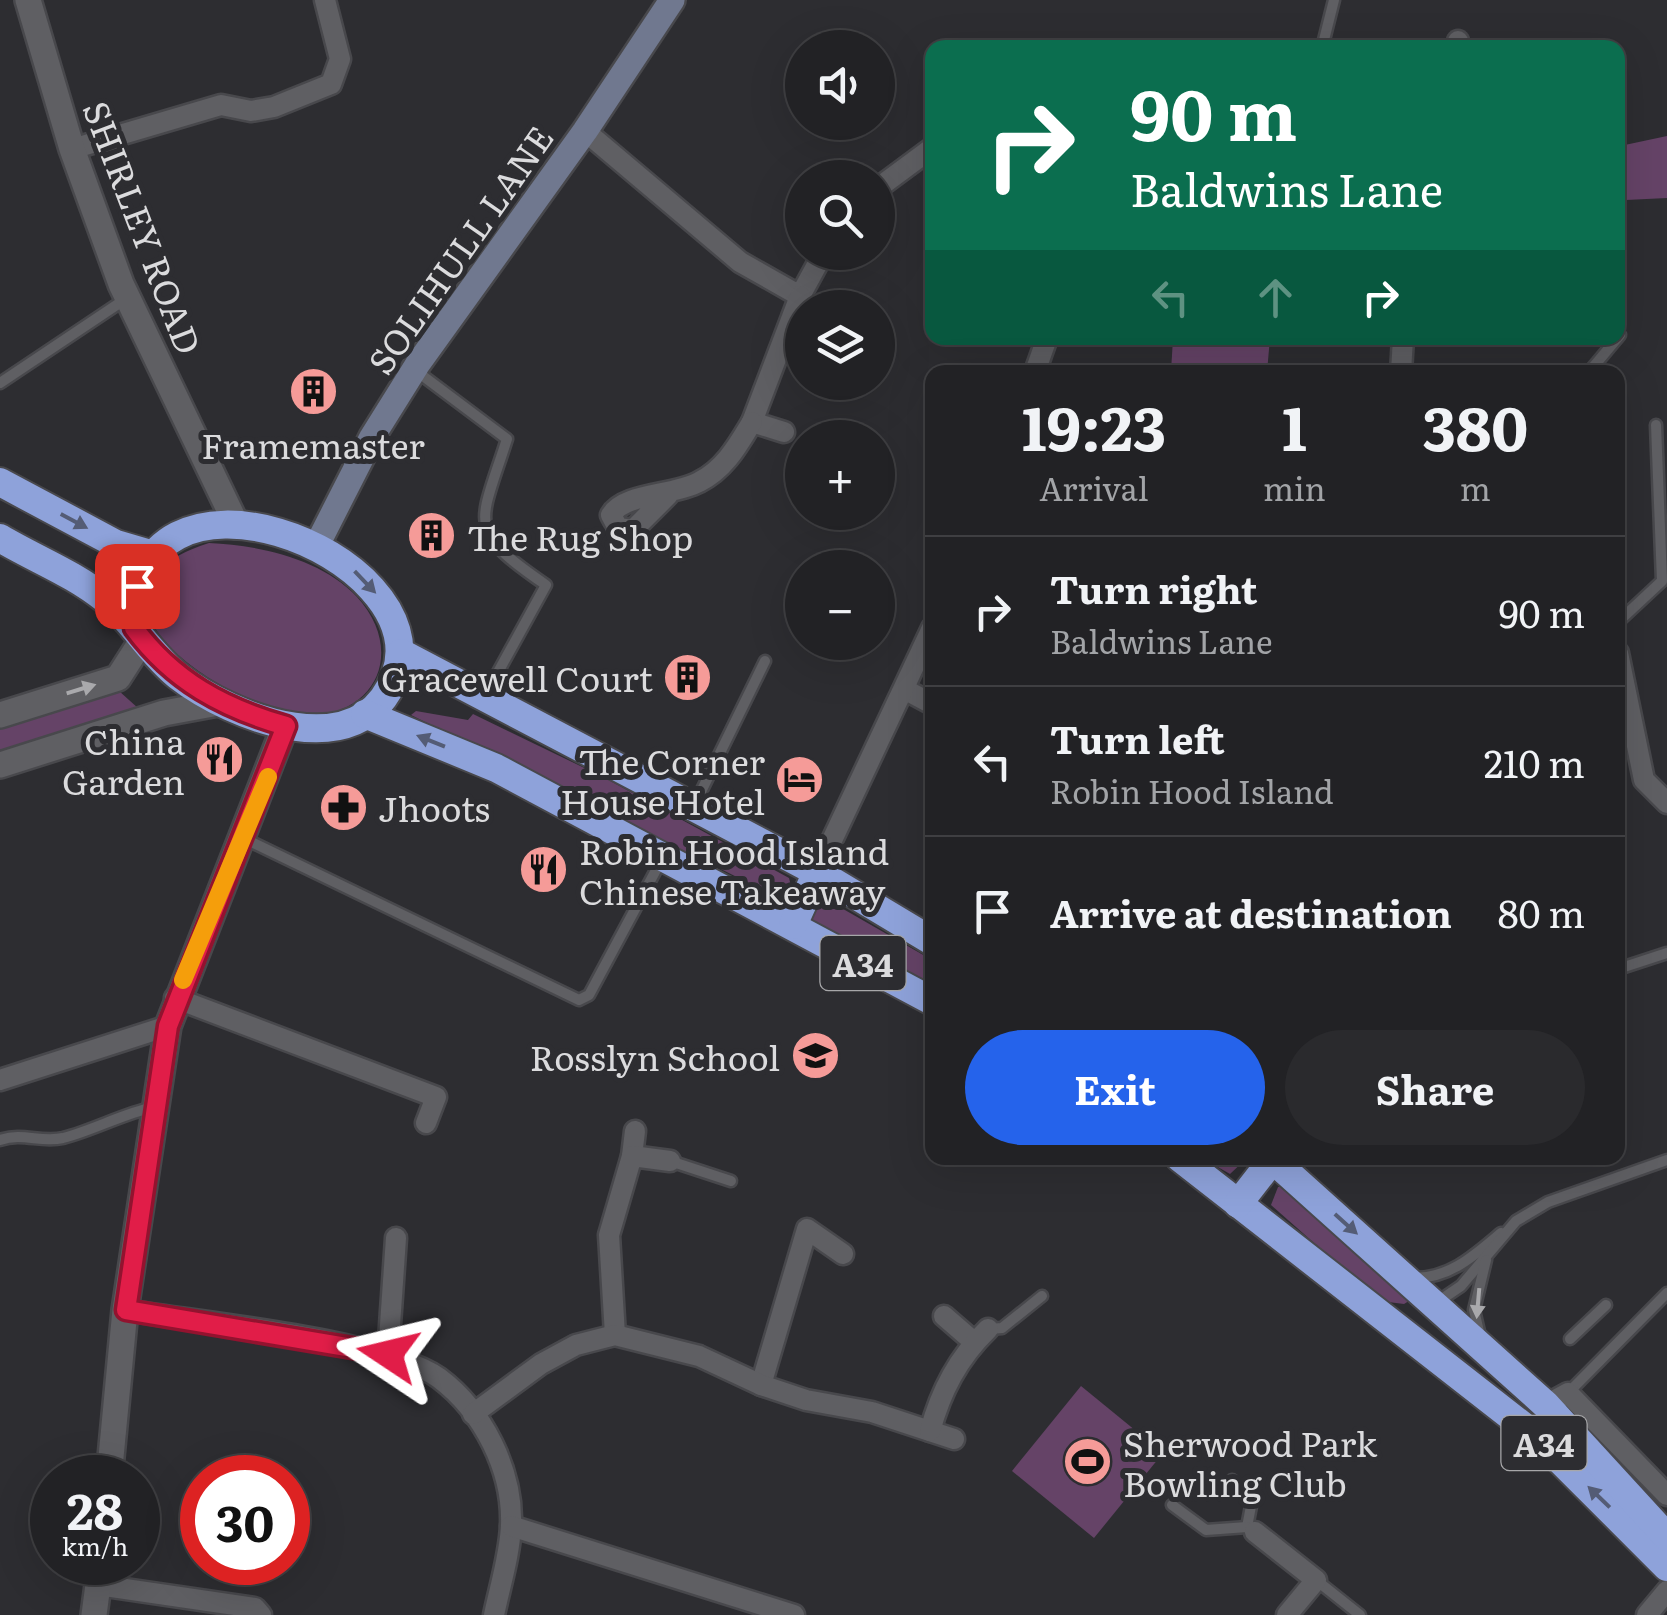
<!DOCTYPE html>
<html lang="en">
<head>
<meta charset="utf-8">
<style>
  body { margin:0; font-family:Literata,serif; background:#2a2a2d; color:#f1f3f6; height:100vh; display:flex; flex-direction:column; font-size:38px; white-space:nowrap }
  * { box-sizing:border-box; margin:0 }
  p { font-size:32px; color:#a2a4a7 }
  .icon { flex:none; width:55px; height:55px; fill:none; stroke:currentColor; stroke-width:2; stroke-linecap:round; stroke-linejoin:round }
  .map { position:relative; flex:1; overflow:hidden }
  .side { position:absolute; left:925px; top:365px; width:700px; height:800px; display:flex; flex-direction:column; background:#222225; border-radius:20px; box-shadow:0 10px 40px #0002,0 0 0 2px #3f3f42 }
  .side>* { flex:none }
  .top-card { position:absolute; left:925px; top:40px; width:700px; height:305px; border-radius:20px; box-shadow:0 10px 40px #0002,0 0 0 2px #3f3f42; background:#0b6e4f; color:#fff; overflow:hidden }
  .buttons { position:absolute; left:785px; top:30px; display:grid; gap:20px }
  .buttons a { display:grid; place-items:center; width:110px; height:110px; border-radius:50%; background:#222225; box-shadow:0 10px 40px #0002,0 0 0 2px #3f3f42; font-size:50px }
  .speed { position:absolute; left:30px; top:1455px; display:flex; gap:20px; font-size:50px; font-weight:700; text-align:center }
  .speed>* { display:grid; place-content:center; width:130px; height:130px; border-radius:50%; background:#222225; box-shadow:0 10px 40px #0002,0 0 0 2px #3f3f42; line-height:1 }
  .speed small { font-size:25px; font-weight:400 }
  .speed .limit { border:15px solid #d22; background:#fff; color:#111 }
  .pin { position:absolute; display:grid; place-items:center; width:85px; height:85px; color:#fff; margin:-42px; border-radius:20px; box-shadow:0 5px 15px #0006 }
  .me { position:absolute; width:110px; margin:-55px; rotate:280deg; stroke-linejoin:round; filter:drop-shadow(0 0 8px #0008) }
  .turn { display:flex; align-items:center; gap:35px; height:210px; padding:0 40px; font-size:45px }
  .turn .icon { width:130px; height:130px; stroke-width:2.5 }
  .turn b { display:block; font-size:70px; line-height:85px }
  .lanes { display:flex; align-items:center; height:95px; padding:0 40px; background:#0003; justify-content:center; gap:50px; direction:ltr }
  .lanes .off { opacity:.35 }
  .eta { display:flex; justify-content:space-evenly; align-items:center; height:170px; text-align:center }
  .eta b { font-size:60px; font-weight:700; line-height:70px }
  .cta { display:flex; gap:20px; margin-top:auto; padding:20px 40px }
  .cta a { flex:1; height:115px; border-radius:60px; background:#2563eb; color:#fff; font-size:40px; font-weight:700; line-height:115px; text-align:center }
  .cta a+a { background:#2a2a2d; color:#f1f3f6 }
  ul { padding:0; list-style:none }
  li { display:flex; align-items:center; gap:30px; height:150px; padding:0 40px; border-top:2px solid #3f3f42 }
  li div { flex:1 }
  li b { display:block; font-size:38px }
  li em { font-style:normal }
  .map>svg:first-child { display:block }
</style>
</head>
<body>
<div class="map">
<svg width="1667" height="1615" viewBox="0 0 1667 1615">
  <rect width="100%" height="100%" fill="#2d2d31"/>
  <!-- green -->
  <g fill="#654367">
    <polygon points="1667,136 1667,198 1626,200 1620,146"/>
    <polygon points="1173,338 1270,338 1267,372 1171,372"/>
    <path d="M 209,543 C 258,545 322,559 357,597 C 403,647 381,711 312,716 C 300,717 286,711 275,708 C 195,686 68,588 209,543 Z"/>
    <polygon points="119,691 139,709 0,754 0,729"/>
    <polygon points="416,711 468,720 473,714 603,777 789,878 791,886 777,897 411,715"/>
    <polygon points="824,898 932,960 932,993 813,921 813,907"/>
    <polygon points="1202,1158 1246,1158 1246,1159 1230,1174"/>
    <polygon points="1286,1186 1412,1299 1404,1304 1380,1301 1271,1205 1278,1187"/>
    <polygon points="1081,1386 1163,1453 1094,1538 1012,1471"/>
  </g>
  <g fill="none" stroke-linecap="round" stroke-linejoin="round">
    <defs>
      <g id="service">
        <polyline points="1322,48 1334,0"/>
        <path d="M 415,370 L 507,439 C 479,527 465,529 546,585 L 486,694"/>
        <polyline points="1589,372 1620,335"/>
        <polyline points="0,383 127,298"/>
        <polyline points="1618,622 1662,581 1656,425"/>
        <polyline points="694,806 765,661"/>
        <polyline points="241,837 579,1000 589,995 663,857"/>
        <polyline points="1618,969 1667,953"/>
        <path d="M 0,1140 C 23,1132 40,1143 63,1138 C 94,1130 122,1114 154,1107"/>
        <polyline points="670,1161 731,1181"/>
        <path d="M 1412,1278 C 1449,1279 1474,1256 1501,1233"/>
        <polyline points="1436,1303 1461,1286 1516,1221 1548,1202 1667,1160"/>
        <polyline points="989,1329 1002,1328 1042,1296"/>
        <polyline points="1480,1336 1474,1310 1486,1260"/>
        <polyline points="1570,1339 1606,1305"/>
        <polyline points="1568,1393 1667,1293"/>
        <polyline points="1232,1480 1252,1501 1247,1527"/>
        <polyline points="1172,1505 1206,1530 1247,1527 1255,1532"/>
        <polyline points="1316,1580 1360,1615"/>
      </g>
      <g id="minor">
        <polyline points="1458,41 1458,48"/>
        <polyline points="585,131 740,262 800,296 824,252"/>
        <polyline points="72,149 221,105 251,111 274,107 331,84 340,59 325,0"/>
        <polyline points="878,188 932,148"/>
        <polyline points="1035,372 1047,338"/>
        <polyline points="1401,372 1403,338"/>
        <polyline points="784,432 752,422 800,296"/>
        <path d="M 668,495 L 633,530 L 618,528 L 611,515 C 624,493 673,496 699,482 C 725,469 738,445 752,422"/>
        <polyline points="1618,653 1644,780 1667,803"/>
        <polyline points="904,689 932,704"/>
        <polyline points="817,872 932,628"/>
        <polyline points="175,998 436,1097 426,1123"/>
        <polyline points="0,1080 168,1026"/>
        <polyline points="632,1156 635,1131"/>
        <path d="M 125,1310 C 197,1322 386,1340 439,1378 C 483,1411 513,1470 511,1525 C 510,1554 500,1586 494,1615"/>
        <polyline points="944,1316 974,1342"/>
        <polyline points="615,1335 609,1235 632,1156 670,1161"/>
        <polyline points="388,1354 396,1238"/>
        <polyline points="761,1385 807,1229 843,1254"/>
        <polyline points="1546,1405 1568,1393 1667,1495"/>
        <polyline points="473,1414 541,1364 576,1345 615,1335 699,1356 761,1385 806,1400 872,1412 954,1439"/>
        <path d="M 930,1431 C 941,1391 958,1358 988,1329"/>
        <polyline points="511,1526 794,1615"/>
        <polyline points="1255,1532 1316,1580 1287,1615"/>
        <polyline points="98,1585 255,1608 261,1615"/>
        <polyline points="1647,1615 1667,1591"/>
      </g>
      <g id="tertiary">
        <polyline points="28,0 72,149 121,284 237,526"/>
        <polyline points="0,715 118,678 143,639"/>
        <polyline points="0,765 164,713 218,703"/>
        <polyline points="109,1478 125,1310 168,1026 285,726"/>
        <polyline points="94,1615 101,1562"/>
      </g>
      <polyline id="secondary" points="316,547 372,437 417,365 585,131 672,0"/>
      <g id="trunk">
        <polyline points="0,482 116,544 150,554"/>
        <path d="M 0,538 C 35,559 73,573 105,599 C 133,621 150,654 178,676 C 232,718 361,769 395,676 C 440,553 126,432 134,628"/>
        <polyline points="401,653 817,872 932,941"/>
        <polyline points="365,714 496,768 932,1001"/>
        <polyline points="793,925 817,872"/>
        <polyline points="1180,1158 1536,1436 1667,1567"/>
        <polyline points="1271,1158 1546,1405 1667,1537"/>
        <polyline points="1238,1204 1273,1159"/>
      </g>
    </defs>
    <!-- service casing -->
    <use href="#service" stroke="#48484c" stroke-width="15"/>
    <!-- minor casing -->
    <use href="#minor" stroke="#48484c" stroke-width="25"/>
    <!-- tertiary casing -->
    <use href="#tertiary" stroke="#48484c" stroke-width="30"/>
    <!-- secondary casing -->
    <use href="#secondary" stroke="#48484c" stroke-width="30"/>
    <!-- trunk casing -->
    <use href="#trunk" stroke="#48484c" stroke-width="32"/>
    <!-- service -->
    <use href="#service" stroke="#5f5f63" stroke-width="10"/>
    <!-- minor -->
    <use href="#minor" stroke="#5f5f63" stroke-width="20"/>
    <!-- tertiary -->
    <use href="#tertiary" stroke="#5f5f63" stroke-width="25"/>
    <!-- secondary -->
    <use href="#secondary" stroke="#70788f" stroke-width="25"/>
    <!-- trunk -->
    <use href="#trunk" stroke="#8ea2da" stroke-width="28"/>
  </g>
  <!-- one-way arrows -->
  <defs><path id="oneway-solid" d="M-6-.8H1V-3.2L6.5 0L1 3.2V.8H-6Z" transform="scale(2.5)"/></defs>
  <g fill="#545c75">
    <use href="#oneway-solid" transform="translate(74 521) rotate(28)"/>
    <use href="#oneway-solid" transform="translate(365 582) rotate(46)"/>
    <use href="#oneway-solid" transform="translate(431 741) rotate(-158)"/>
    <use href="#oneway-solid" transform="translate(1346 1224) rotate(42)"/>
    <use href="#oneway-solid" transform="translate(1599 1497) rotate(-136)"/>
  </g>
  <g fill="#a9a9ac">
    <use href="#oneway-solid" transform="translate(81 689) rotate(-17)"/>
    <use href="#oneway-solid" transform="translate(1478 1303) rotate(95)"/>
  </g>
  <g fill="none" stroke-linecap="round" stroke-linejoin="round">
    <defs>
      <path id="route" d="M 137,586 L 134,628 C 173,681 223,708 286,726 L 168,1026 L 126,1310 L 388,1354"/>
    </defs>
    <!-- route casing -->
    <use href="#route" stroke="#92132f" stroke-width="25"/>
    <!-- route -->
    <use href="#route" stroke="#e11d48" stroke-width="18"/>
    <!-- slow -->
    <polyline stroke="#f59e0b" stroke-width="18" points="183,980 268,777"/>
  </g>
  <!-- icons -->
  <defs>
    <symbol id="building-disc" viewBox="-11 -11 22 22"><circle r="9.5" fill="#f59b98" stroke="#2d2d31"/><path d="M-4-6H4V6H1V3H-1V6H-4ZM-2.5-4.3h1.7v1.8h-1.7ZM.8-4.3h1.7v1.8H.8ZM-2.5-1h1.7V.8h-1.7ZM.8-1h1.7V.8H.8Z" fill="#111"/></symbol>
    <symbol id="restaurant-disc" viewBox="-11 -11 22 22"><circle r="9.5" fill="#f59b98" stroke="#2d2d31"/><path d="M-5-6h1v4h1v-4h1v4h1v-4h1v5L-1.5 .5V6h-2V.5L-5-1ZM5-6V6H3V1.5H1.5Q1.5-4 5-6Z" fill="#111"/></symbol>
    <symbol id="hotel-disc" viewBox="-11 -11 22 22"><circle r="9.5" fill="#f59b98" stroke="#2d2d31"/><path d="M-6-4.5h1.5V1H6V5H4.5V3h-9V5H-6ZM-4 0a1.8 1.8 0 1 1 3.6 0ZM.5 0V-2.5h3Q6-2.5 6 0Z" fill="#111"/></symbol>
    <symbol id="pharmacy-disc" viewBox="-11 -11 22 22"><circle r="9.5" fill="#f59b98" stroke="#2d2d31"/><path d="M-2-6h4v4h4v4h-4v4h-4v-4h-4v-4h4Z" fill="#111"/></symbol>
    <symbol id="school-disc" viewBox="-11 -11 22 22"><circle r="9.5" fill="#f59b98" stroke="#2d2d31"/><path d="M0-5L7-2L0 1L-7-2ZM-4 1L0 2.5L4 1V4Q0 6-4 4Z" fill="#111"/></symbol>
    <symbol id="stadium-disc" viewBox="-11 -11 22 22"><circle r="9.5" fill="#f59b98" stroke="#2d2d31"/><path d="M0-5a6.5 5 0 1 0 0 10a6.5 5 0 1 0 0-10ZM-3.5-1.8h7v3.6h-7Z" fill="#111"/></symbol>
  </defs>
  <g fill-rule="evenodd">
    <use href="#building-disc" x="286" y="364" width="55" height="55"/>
    <use href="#building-disc" x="404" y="508" width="55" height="55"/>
    <use href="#building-disc" x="660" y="650" width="55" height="55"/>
    <use href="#restaurant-disc" x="192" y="732" width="55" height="55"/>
    <use href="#hotel-disc" x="772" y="752" width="55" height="55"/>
    <use href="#pharmacy-disc" x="316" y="780" width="55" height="55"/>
    <use href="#restaurant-disc" x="516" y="842" width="55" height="55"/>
    <use href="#school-disc" x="788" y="1028" width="55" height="55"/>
    <use href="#stadium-disc" x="1060" y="1434" width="55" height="55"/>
  </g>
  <g text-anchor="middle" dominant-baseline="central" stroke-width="10" stroke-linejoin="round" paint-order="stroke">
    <!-- shield labels -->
    <g fill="#2d2d31" stroke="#a7a7a9" stroke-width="2.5">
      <rect x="820.5" y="936" width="85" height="54" rx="8"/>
      <rect x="1501.5" y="1416" width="85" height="54" rx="8"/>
    </g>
    <g font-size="32" font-weight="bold" fill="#dbdbdd">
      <text x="863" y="963">A34</text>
      <text x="1544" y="1443">A34</text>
    </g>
    <!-- street labels -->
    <g font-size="35" fill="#dbdbdd" stroke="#2d2d31">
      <text transform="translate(144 227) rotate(69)">SHIRLEY ROAD</text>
      <text transform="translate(459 249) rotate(-55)">SOLIHULL LANE</text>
    </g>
    <!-- poi labels -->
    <g font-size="35" fill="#dbdbdd" stroke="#2d2d31" text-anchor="start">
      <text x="313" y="444" text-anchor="middle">Framemaster</text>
      <text x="467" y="536">The Rug Shop</text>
      <text x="653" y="677" text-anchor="end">Gracewell Court</text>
      <text x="185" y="740" text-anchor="end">China<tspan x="185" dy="40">Garden</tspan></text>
      <text x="765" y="760" text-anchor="end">The Corner<tspan x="765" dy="40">House Hotel</tspan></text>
      <text x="378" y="807">Jhoots</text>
      <text x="579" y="850">Robin Hood Island<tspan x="579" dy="40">Chinese Takeaway</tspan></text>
      <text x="780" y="1056" text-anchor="end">Rosslyn School</text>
      <text x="1123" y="1442">Sherwood Park<tspan x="1123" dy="40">Bowling Club</tspan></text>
    </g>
  </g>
</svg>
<div class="buttons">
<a><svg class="icon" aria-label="sound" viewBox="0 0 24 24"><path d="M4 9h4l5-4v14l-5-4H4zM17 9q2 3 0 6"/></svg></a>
<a><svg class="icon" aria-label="search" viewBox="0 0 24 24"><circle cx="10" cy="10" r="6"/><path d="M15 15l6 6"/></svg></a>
<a><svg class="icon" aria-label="layers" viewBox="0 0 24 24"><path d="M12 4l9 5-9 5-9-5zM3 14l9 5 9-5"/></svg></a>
<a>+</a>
<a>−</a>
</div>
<div class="speed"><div>28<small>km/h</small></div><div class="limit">30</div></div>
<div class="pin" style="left:137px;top:586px;background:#d93025"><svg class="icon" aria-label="arrive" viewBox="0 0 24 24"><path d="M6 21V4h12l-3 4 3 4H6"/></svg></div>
<svg class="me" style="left:388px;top:1354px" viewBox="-20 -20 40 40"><path d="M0-17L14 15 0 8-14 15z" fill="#e11d48" stroke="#fff" stroke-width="4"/></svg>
<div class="top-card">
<div class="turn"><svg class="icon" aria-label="right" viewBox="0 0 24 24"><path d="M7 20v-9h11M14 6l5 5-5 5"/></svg><div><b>90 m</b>Baldwins Lane</div></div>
<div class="lanes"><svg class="icon off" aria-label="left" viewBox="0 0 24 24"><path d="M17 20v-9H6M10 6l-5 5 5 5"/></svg><svg class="icon off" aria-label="ahead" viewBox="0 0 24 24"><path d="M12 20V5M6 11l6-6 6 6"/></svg><svg class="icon" aria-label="right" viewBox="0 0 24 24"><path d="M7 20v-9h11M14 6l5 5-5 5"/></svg></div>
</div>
<section class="side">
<div class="eta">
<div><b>19:23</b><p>Arrival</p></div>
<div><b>1</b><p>min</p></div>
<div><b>380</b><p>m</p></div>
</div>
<ul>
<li><svg class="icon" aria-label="right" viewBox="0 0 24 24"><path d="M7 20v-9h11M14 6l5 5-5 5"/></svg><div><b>Turn right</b><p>Baldwins Lane</p></div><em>90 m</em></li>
<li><svg class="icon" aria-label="left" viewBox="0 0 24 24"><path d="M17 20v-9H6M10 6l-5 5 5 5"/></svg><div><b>Turn left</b><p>Robin Hood Island</p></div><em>210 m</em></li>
<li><svg class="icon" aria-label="arrive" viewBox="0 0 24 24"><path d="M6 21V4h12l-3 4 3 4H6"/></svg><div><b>Arrive at destination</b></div><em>80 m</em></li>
</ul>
<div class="cta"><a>Exit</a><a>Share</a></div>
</section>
</div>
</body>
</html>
